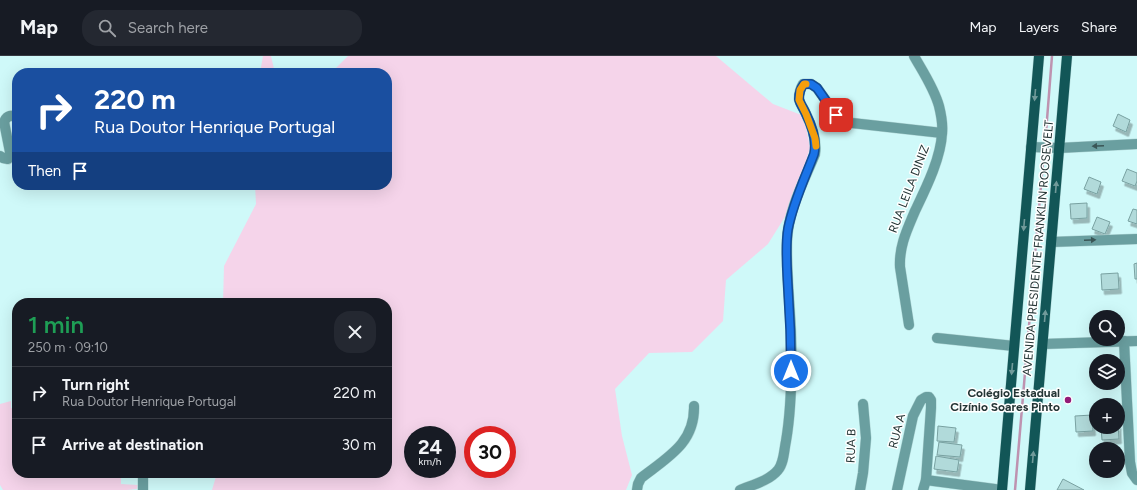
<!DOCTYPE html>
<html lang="en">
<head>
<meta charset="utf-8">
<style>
  body { margin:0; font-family:Figtree,sans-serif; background:#242831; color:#f1f3f6; height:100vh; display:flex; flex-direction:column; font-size:15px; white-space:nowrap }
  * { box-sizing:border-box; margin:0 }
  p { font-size:13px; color:#9ea1a6 }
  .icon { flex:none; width:22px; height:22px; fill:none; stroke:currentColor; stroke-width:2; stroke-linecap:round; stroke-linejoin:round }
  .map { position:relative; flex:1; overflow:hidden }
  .details { position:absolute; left:12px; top:242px; width:380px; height:180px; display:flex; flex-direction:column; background:#171b24; border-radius:16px; box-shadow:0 4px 16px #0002 }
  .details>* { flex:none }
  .hud { position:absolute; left:12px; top:12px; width:380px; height:122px; border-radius:16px; box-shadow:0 4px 16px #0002; background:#1a4fa0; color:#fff; overflow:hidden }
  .controls { position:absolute; left:1089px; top:254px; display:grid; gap:8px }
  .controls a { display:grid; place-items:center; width:36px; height:36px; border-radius:50%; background:#171b24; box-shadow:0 4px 16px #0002; font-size:20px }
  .speed { position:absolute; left:404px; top:370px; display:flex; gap:8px; font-size:20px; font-weight:700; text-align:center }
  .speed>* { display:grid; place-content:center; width:52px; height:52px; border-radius:50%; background:#171b24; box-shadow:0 4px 16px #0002; line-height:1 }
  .speed small { font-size:10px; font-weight:400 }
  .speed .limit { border:6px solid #d22; background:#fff; color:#111 }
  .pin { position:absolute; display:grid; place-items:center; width:34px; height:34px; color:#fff; margin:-17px; border-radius:8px; box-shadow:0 2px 6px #0006 }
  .me { position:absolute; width:44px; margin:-22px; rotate:0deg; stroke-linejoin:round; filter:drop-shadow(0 0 3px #0008) }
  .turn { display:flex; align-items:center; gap:14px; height:84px; padding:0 16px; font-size:18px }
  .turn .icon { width:52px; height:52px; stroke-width:2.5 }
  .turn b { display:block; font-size:28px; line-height:34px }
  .then { display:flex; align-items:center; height:38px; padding:0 16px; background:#0003; gap:8px; font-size:15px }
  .round { display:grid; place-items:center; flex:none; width:42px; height:42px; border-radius:16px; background:#242831 }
  .head { display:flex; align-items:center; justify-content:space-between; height:68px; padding:0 16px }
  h1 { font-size:24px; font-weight:600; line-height:30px; color:#1e9e55 }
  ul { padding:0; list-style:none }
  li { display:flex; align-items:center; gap:12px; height:52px; padding:0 16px; border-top:1px solid #363941 }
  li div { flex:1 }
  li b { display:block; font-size:15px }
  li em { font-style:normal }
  header { display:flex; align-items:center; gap:24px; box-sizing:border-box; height:56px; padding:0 20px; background:#171b24; border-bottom:1px solid #363941 }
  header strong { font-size:19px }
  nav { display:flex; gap:22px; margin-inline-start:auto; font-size:14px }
  .search { width:280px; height:36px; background:#242831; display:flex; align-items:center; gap:10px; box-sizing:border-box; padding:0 14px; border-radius:16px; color:#9ea1a6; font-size:15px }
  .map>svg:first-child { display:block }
</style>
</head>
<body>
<header>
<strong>Map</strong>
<div class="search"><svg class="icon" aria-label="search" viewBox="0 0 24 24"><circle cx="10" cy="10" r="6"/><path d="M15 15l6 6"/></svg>Search here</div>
<nav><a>Map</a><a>Layers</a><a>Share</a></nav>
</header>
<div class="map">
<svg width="1137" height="434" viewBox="0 0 1137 434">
  <defs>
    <filter id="shadow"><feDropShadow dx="2.5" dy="4.5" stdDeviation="0" flood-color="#0004"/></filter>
  </defs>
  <rect width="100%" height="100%" fill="#cff9f9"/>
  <!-- green -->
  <g fill="#f5d4ea" fill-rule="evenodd">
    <polygon points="263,0 271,0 275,17 260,17"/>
    <path d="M 348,0 L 716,0 L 773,48 L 804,60 L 810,92 L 793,148 L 768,188 L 726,224 L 723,265 L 692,296 L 649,297 L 615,333 L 622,380 L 632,419 L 626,434 L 212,434 L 217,417 L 387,417 L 387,247 L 223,247 L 224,210 L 256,148 L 255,129 L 387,129 L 387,17 L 331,17 ZM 413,379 L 447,379 L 447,413 L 413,413 ZM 473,379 L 507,379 L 507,413 L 473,413 Z"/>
    <polygon points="11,345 11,352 17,353 17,417 121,417 121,428 138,429 137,433 127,434 3,434 0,429 0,348"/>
  </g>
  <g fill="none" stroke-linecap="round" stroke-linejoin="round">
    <!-- stream -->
    <g stroke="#be93b0" stroke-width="2.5">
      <polyline points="1045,89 1052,0"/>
      <polyline points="1015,434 1044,94"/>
    </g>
  </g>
  <!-- building -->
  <g fill="#b1dada" stroke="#79a1a1" filter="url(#shadow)">
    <polygon points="1118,58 1130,64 1126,76 1113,70"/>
    <polygon points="1127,113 1137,117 1137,125 1135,130 1122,125"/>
    <polygon points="1089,121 1101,126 1097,138 1084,133"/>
    <polygon points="1087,147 1087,162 1071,163 1070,148"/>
    <polygon points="1133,153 1137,154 1137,168 1128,165"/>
    <polygon points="1097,161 1110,166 1105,178 1092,173"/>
    <polygon points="1137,207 1137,223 1135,223 1134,208"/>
    <polygon points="1118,217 1119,233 1102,234 1101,218"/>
    <polygon points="1092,359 1093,375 1076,376 1075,360"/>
    <polygon points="1118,368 1119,383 1102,384 1101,371 1118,371"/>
    <polygon points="938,370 956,372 954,386 937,385"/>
    <polygon points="939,386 962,389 960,401 937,399"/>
    <polygon points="936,400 959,404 957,416 934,413"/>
    <polygon points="1063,423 1084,434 1057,434"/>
  </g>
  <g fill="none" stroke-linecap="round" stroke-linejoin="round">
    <defs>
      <g id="minor">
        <polyline points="1031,91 1059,92 1137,88"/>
        <path d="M 0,100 L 3,102 L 8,103 L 9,101 L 10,96 L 4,66 C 7,59 12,58 17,63"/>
        <polyline points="1051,186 1137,183"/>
        <path d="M 909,269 L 900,211 C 899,190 907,174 915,155 C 926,132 941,102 942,77 C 943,68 941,58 939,50 C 934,32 923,16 914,0"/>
        <polyline points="937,282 1014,290"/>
        <polyline points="1124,285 1130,406 1132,417 1137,424"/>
        <polyline points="1043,288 1137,285"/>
        <polyline points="143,417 143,434"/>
        <polyline points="926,424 1002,434"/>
        <path d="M 637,434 L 638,428 L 641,422 C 668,401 695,387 694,350"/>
        <path d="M 740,434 C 752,429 769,425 778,414 C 784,407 784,394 786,385 C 792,350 792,315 791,279 C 790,248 786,216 787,185 C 788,155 804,125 815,98 C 817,84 812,70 806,58 C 804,53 800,48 799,43 C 799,37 800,33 803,28 L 811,28 L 817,32 L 836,59 L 843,65 L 852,67 L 942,77"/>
        <polyline points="860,434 863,417 866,382 863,348"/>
        <polyline points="897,434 913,360 921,344 926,341 929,341 931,344 931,352 926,424 923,434"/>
      </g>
      <g id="major">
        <polyline points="1002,434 1039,0"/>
        <polyline points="1030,434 1067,0"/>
      </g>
    </defs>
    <!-- minor casing -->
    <use href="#minor" stroke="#b0d6d6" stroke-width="11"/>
    <!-- major casing -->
    <use href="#major" stroke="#b0d6d6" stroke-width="11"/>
    <!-- minor -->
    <use href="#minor" stroke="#6a9fa0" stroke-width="10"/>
    <!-- major -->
    <use href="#major" stroke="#125657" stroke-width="10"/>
  </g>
  <!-- one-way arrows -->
  <defs><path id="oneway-solid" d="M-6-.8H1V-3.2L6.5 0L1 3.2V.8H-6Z"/></defs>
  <g fill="#719a9a">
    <use href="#oneway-solid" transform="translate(1035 39) rotate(95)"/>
    <use href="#oneway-solid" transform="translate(1056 131) rotate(-85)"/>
    <use href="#oneway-solid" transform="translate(1024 169) rotate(95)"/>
    <use href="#oneway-solid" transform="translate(1045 260) rotate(-85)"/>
    <use href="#oneway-solid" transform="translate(1012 313) rotate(95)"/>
    <use href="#oneway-solid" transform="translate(1033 401) rotate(-85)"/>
  </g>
  <g fill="#3a5656">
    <use href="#oneway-solid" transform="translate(1098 90) rotate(177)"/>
    <use href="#oneway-solid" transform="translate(1090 184) rotate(-2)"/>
  </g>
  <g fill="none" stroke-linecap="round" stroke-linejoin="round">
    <defs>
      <path id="route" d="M 791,315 C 791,287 790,260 788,232 C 787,213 785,191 788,173 C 793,147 805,122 814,98 C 817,84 812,70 806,58 C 804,53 800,48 799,43 C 799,37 800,33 804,28 L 811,28 L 817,32 L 836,59"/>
    </defs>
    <!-- route casing -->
    <use href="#route" stroke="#114b97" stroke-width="10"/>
    <!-- route -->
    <use href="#route" stroke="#1a73e8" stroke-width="7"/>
    <!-- slow -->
    <polyline stroke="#f59e0b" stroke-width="7" points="806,28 804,28 800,34 799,44 806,58 815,82 816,90"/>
  </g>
  <!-- markers -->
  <circle fill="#931b78" stroke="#fff" stroke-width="1.5" cx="1068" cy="344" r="4"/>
  <g text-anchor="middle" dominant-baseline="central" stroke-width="3" stroke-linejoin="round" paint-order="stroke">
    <!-- street labels -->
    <g font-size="12" fill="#253636" stroke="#fff">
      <text transform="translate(909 133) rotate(-69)">RUA LEILA DINIZ</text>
      <text transform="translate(1038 192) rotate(-85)">AVENIDA PRESIDENTE FRANKLIN ROOSEVELT</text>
      <text transform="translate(897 375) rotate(-76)">RUA A</text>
      <text transform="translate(851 390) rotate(-88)">RUA B</text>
    </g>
    <!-- poi labels -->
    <g font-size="12" font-weight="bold" fill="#253636" stroke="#fff" text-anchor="end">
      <text x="1060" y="337">Colégio Estadual<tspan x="1060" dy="14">Cizínio Soares Pinto</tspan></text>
    </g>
  </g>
</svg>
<div class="controls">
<a><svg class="icon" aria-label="search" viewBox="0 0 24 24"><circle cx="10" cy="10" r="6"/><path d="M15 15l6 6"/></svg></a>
<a><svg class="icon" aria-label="layers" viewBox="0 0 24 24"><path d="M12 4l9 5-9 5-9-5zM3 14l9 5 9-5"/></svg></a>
<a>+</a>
<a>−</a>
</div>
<div class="speed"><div>24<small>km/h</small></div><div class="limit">30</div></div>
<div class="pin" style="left:836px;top:59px;background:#d93025"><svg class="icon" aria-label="arrive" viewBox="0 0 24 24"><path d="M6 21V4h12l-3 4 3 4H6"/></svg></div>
<svg class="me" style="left:791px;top:315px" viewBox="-20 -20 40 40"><circle r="17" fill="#1a73e8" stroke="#fff" stroke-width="3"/><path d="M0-11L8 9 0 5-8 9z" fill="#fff"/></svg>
<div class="hud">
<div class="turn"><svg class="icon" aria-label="right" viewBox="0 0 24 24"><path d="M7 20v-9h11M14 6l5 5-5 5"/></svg><div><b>220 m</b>Rua Doutor Henrique Portugal</div></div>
<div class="then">Then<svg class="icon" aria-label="arrive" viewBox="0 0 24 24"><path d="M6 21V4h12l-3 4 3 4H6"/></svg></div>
</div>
<section class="details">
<div class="head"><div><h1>1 min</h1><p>250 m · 09:10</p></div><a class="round"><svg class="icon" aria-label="close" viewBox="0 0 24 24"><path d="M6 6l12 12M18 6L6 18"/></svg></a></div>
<ul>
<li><svg class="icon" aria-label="right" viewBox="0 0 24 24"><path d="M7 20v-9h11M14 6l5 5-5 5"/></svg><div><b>Turn right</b><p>Rua Doutor Henrique Portugal</p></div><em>220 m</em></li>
<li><svg class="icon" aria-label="arrive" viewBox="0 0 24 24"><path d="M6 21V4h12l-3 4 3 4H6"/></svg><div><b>Arrive at destination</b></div><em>30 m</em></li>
</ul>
</section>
</div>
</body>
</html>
